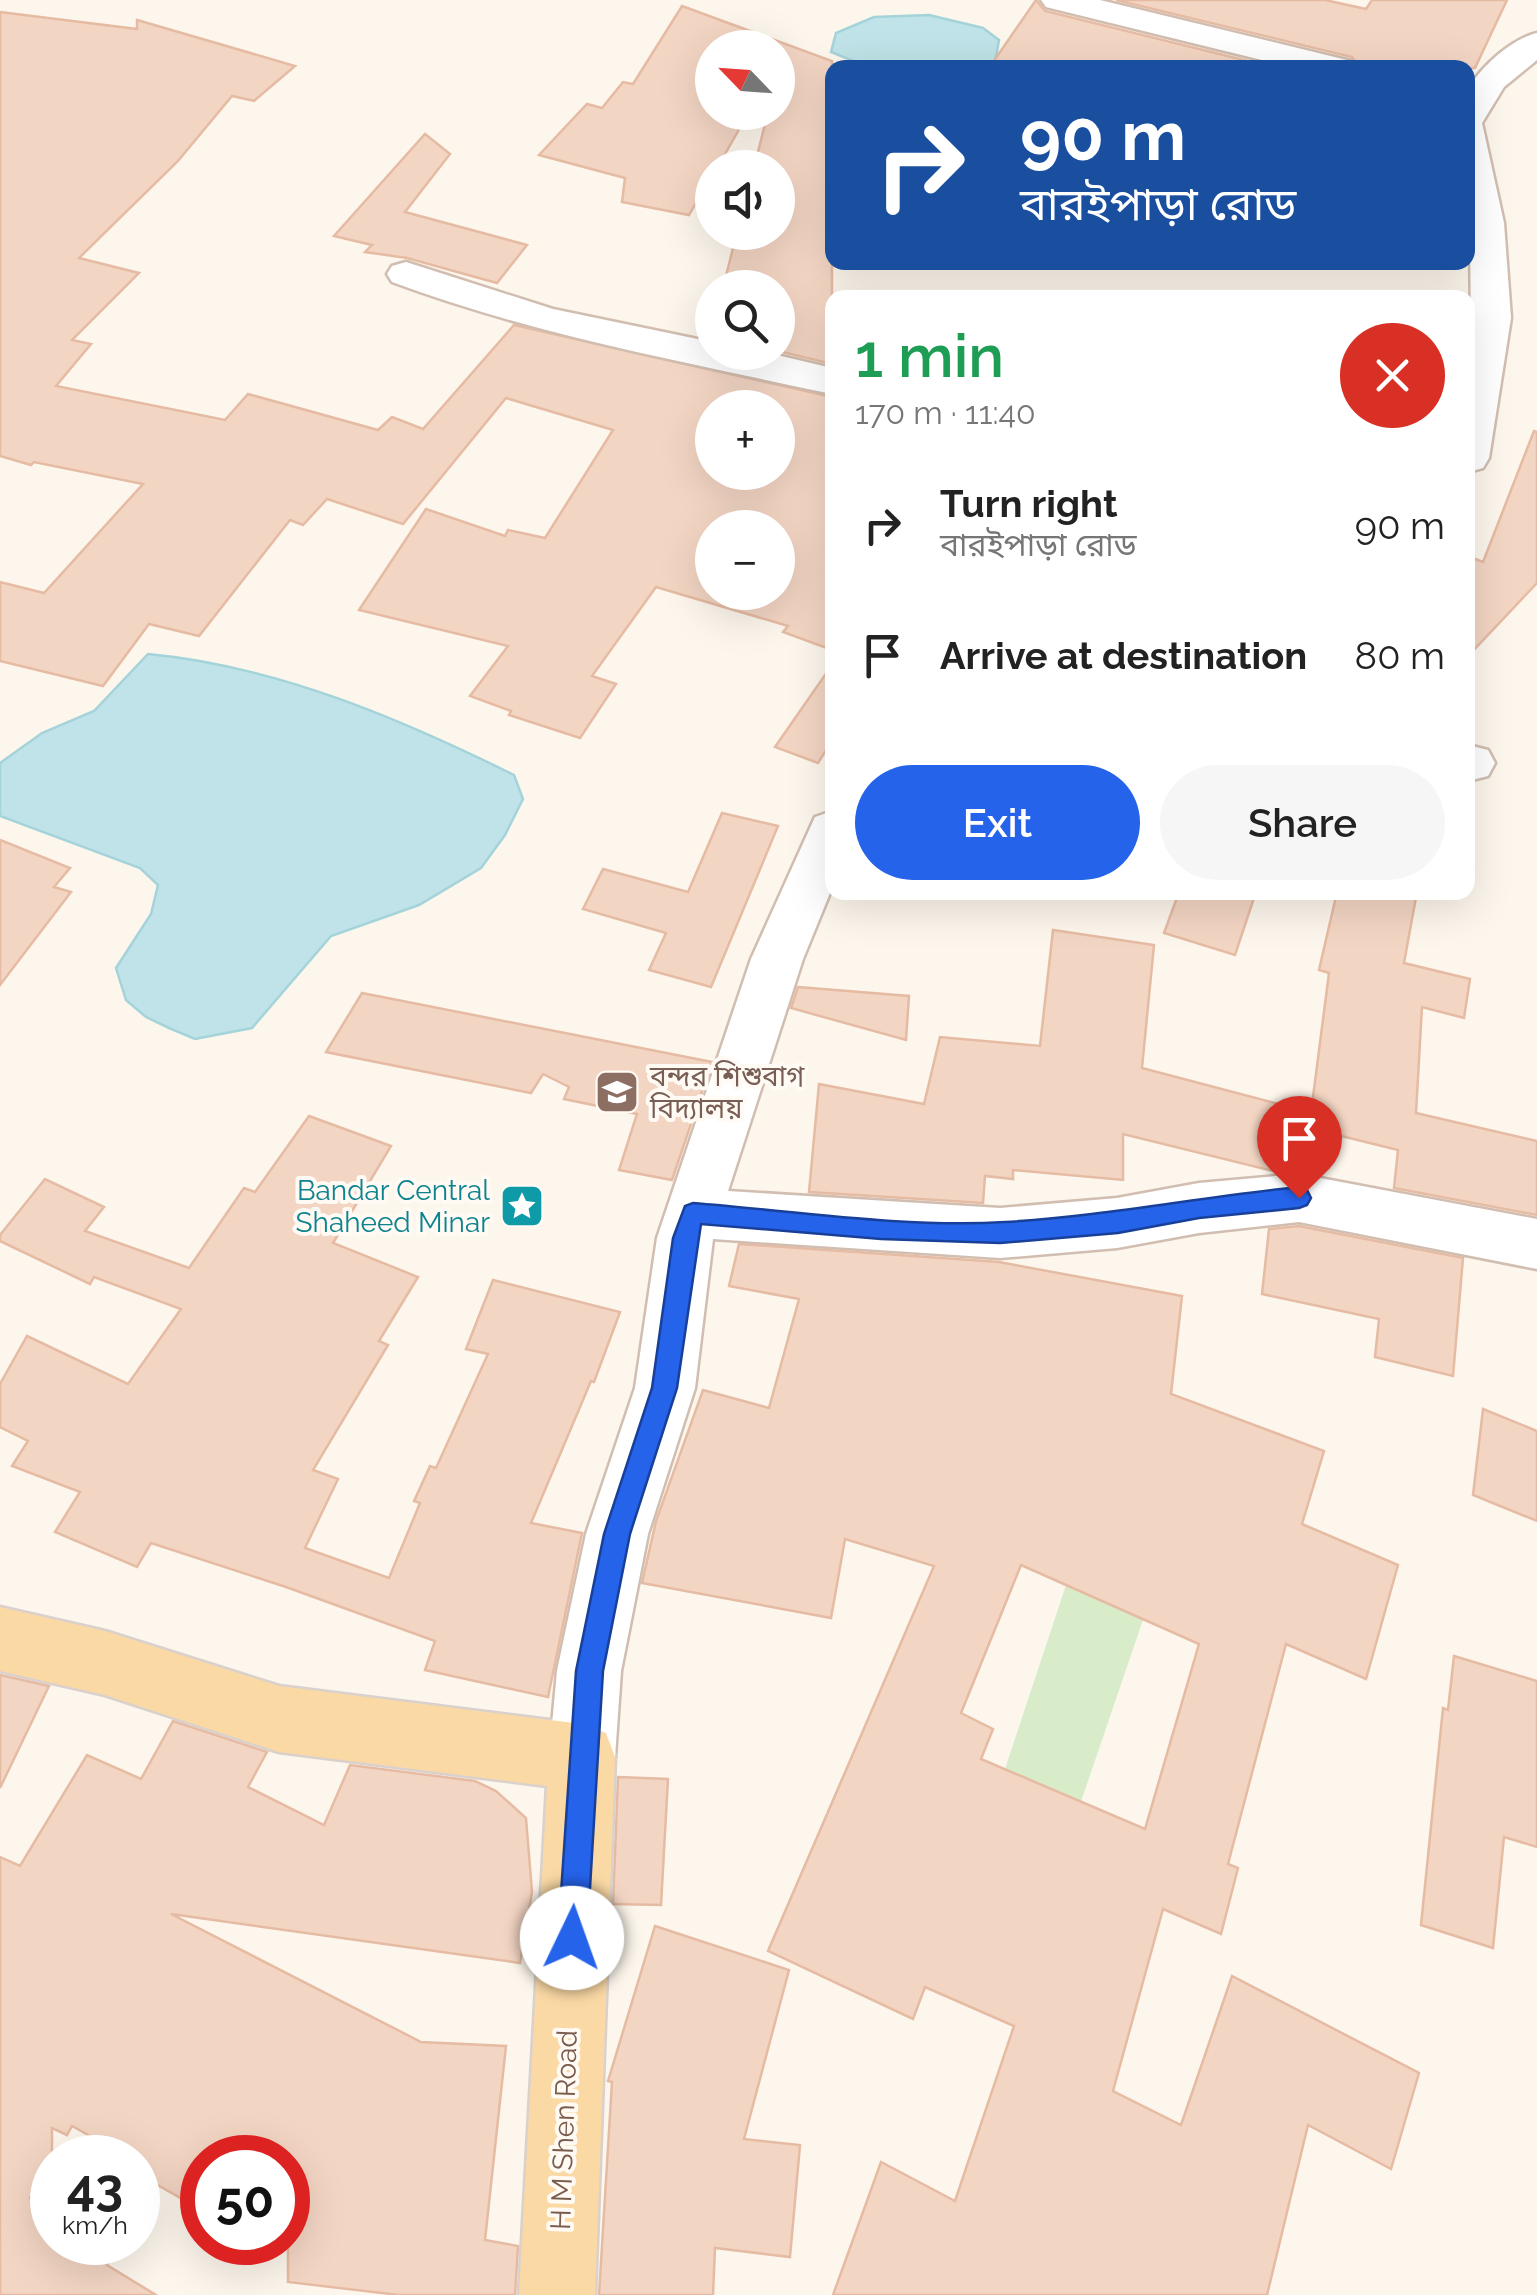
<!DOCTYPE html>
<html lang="en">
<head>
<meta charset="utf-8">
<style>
  body { margin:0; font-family:Raleway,"Noto Sans Bengali",sans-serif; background:#f6f6f6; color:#222; height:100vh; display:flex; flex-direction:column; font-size:38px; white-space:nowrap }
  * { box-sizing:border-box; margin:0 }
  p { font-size:32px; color:#767676 }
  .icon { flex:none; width:55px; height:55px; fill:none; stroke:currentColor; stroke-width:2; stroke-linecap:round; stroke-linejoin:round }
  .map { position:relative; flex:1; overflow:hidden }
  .drawer { position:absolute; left:825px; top:290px; width:650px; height:610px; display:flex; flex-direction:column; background:#fff; border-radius:20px; box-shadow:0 10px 40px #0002 }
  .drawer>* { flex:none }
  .banner { position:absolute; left:825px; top:60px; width:650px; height:210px; border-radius:20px; box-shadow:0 10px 40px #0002; background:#1a4fa0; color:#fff; overflow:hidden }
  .needle { width:65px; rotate:295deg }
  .buttons { position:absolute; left:695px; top:30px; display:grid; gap:20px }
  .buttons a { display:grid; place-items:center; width:100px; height:100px; border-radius:50%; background:#fff; box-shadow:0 10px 40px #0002; font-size:50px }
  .speed { position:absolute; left:30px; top:2135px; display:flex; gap:20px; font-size:50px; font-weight:700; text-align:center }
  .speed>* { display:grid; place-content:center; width:130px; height:130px; border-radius:50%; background:#fff; box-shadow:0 10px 40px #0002; line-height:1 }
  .speed small { font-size:25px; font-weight:400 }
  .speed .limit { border:15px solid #d22; background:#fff; color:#111 }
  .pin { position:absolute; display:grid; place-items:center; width:85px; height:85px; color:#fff; margin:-102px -42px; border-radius:50% 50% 50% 0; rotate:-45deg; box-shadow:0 0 10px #0007 }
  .pin .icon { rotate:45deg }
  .me { position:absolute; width:110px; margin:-55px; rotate:3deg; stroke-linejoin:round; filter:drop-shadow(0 0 8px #0008) }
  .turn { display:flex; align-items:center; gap:35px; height:210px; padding:0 30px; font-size:45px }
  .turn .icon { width:130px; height:130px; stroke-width:2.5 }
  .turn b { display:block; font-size:70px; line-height:85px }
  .round { display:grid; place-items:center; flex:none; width:105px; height:105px; border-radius:52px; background:#f6f6f6 }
  .head { display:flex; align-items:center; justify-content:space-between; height:170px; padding:0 30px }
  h1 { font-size:60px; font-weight:600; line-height:75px; color:#1e9e55 }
  .button { display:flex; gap:20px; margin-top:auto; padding:20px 30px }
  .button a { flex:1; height:115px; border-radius:60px; background:#2563eb; color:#fff; font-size:40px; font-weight:600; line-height:115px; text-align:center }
  .button a+a { background:#f6f6f6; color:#222 }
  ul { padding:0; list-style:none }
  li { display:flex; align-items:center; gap:30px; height:130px; padding:0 30px }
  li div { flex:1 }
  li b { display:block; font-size:38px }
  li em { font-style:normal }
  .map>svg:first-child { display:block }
</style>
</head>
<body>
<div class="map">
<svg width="1537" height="2295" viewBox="0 0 1537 2295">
  <rect width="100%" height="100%" fill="#fdf6ec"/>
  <!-- green -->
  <polygon fill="#d8ecc9" points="1172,1535 1060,1863 990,1814 1069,1576"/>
  <!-- water -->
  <g fill="#bfe3e8" stroke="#a5d3da" stroke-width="2.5">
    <polygon points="929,15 983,28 999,40 994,67 868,67 831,52 836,33 874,17"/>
    <path d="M 148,654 C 276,666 399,718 514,775 L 523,799 L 505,835 L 481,868 L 419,905 L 331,936 L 252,1028 L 195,1039 L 169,1028 L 146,1017 L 126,1000 L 116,968 L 151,914 L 158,885 L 140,868 L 0,816 L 0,763 L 42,733 L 94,711 Z"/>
  </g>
  <!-- building -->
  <g fill="#f3d5c3" stroke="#e6bba3" stroke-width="2.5" fill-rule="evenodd">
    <polygon points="1036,0 1045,11 1276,68 989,68"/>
    <polygon points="1116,0 1325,0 1366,9 1372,0 1507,0 1475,68 1360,68 1352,57"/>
    <polygon points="682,6 832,61 832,364 778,351 778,288 723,288 737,232 778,232 778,168 754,168 768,112 778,112 778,73 782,56 778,63 778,48 712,48 712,112 749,112 717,168 712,168 712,175 689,215 622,202 625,178 539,155 587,104 602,108 623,82 633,84"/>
    <path d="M 0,12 L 137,29 L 137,20 L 295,66 L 254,101 L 232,96 L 178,161 L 79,258 L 139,273 L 72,340 L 91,344 L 56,386 L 225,420 L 248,394 L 378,430 L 392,417 L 423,429 L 514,325 L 832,397 L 832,650 L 783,632 L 788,626 L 656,587 L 592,676 L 616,684 L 580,738 L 509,715 L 511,711 L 470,696 L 508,646 L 359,610 L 426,509 L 505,536 L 508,530 L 545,538 L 613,430 L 506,398 L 403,524 L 327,499 L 303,525 L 290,520 L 199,636 L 149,624 L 103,686 L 0,661 L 0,582 L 44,593 L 143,484 L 34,462 L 31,465 L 0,456 ZM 712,408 L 778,408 L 778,472 L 712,472 ZM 712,528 L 778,528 L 778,592 L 712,592 Z"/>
    <polygon points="425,134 450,154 405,212 527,245 497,283 407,258 365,252 372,245 334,236"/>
    <polygon points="1534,431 1537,432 1537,583 1468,656 1468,556 1483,562"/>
    <polygon points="832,665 832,741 818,763 775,747"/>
    <polygon points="722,813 778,826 711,987 649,970 666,933 583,909 603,869 688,892"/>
    <polygon points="0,840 70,868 54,887 71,892 0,985"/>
    <polygon points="1179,892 1256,892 1235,955 1164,933"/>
    <polygon points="1337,892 1417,892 1404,963 1470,979 1464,1018 1422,1007 1416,1113 1537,1141 1537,1215 1394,1188 1398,1150 1309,1128 1329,973 1319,970"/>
    <polygon points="1053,930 1154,945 1142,1068 1286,1106 1273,1171 1123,1134 1123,1180 1013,1170 1013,1179 985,1176 983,1203 809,1192 819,1084 924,1104 940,1037 1040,1046"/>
    <polygon points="798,987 909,996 906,1040 791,1008"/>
    <polygon points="362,993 712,1062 672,1180 619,1170 637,1114 564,1099 569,1087 543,1074 531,1093 326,1052"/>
    <polygon points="309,1116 391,1146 333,1243 418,1277 379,1341 388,1345 313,1470 338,1479 305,1548 389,1578 420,1503 414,1501 430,1466 436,1468 488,1354 466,1349 493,1280 620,1312 594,1382 591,1381 531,1523 582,1533 548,1697 425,1670 435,1641 286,1587 151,1543 137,1567 55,1532 80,1492 12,1466 28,1441 0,1427 0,1384 27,1336 128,1384 181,1309 94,1277 90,1284 0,1241 0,1235 45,1179 104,1207 85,1231 189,1268 244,1188 255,1192"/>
    <polygon points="1299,1226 1463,1258 1453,1376 1375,1357 1379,1319 1262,1294 1269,1229"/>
    <path d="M 739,1244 L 999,1262 L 1182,1296 L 1171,1394 L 1324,1451 L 1302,1524 L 1398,1565 L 1366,1679 L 1286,1644 L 1228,1864 L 1238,1868 L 1221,1934 L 1163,1909 L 1113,2091 L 1181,2125 L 1232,1976 L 1419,2073 L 1391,2169 L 1308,2125 L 1267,2295 L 833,2295 L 881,2162 L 955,2201 L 1014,2026 L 925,1987 L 913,2019 L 768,1951 L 934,1566 L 845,1539 L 831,1618 L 642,1583 L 656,1521 L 703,1390 L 769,1408 L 799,1299 L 729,1286 ZM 1021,1565 L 1199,1644 L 1145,1829 L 981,1759 L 993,1729 L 961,1713 Z"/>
    <polygon points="1483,1409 1537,1431 1537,1521 1473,1495"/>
    <polygon points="1454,1656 1537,1681 1537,1847 1504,1837 1493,1948 1421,1925 1443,1708 1448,1710"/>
    <polygon points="0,1675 49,1686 0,1788"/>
    <polygon points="173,1721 267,1752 248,1787 324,1825 350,1765 475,1781 496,1791 526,1818 532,1892 520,1963 171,1914 421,2042 506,2046 485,2240 518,2246 515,2295 399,2295 288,2282 288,2158 202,2158 202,2210 138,2174 142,2165 138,2158 129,2158 72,2126 67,2135 52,2128 52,2160 30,2198 52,2210 52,2242 120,2242 107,2265 156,2295 0,2295 0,1857 20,1866 87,1755 141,1779"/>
    <polygon points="618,1777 668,1779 661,1905 613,1904"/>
    <polygon points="655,1926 789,1970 744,2139 800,2145 790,2257 715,2248 713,2295 599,2295 612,2082 608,2081"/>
  </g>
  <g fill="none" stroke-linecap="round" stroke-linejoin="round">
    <defs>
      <g id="minor">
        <polygon points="1041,0 1100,0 1351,61 1356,68 1294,68 1046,7"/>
        <path d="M 1537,33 L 1537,60 L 1504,87 L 1482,123 L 1504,223 L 1511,318 L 1489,458 L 1483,468 L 1468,472 L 1468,340 L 1471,318 L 1468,89 C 1481,67 1511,39 1537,33 Z"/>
        <path d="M 406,262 L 553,309 L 712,342 L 712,352 L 764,352 L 832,368 L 832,394 C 684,362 535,335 392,282 L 387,274 L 392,266 Z"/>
        <polygon points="1468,745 1488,750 1495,763 1488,776 1468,781"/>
        <polygon points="832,811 832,888 803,959 728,1191 1000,1208 1117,1198 1199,1183 1299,1174 1537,1219 1537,1269 1299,1222 1199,1233 1117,1248 1000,1258 713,1239 695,1388 648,1534 621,1671 615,1757 606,1781 582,1790 558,1781 549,1757 557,1671 586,1534 635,1388 657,1238 751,959 815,817"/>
      </g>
      <polygon id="major" points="0,1607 105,1631 279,1686 582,1724 606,1733 615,1757 595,2295 519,2295 547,1786 279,1752 105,1695 0,1671"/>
    </defs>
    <!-- minor casing -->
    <use href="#minor" stroke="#d1beb0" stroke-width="5"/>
    <!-- major casing -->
    <use href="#major" stroke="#dad1cd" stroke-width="5"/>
    <!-- minor -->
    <use href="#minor" fill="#fff" fill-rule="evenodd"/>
    <!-- major -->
    <use href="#major" fill="#fbd9a5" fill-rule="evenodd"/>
  </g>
  <!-- route -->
  <path fill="#2563eb" stroke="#184099" stroke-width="2.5" d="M 1299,1187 L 1307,1190 L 1311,1198 L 1307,1205 L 1299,1208 L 1199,1218 L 1118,1233 L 1000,1243 L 881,1239 L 701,1224 L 677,1388 L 630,1534 L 603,1671 L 587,1938 L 582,1948 L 572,1952 L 562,1948 L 558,1938 L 576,1671 L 604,1534 L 652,1388 L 673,1238 L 685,1206 L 693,1203 C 794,1211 904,1228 1005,1222 C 1104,1216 1200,1197 1299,1187 Z"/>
  <!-- icons -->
  <defs>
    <symbol id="school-square" viewBox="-11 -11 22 22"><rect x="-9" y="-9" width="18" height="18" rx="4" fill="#8d6e63" stroke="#fffaf3"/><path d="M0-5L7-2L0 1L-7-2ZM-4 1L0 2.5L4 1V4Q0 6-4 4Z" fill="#fff"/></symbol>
    <symbol id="sight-square" viewBox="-11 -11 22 22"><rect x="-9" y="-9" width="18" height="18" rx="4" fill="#0f9aa8" stroke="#fffaf3"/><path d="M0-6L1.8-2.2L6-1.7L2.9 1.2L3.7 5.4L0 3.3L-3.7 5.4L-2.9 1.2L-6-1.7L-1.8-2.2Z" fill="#fff"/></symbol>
  </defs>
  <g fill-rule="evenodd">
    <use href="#school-square" x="592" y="1067" width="50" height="50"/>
    <use href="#sight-square" x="497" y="1181" width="50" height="50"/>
  </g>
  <g text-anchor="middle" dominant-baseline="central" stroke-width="8" stroke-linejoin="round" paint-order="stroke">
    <!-- education labels -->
    <g font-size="28" fill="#785e54" stroke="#fffaf3" text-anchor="start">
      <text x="650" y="1076">বন্দর শিশুবাগ<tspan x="650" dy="32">বিদ্যালয়</tspan></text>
    </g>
    <!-- culture labels -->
    <g font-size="28" fill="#0d838f" stroke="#fffaf3" text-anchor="end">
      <text x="490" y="1190">Bandar Central<tspan x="490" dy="32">Shaheed Minar</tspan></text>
    </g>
    <!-- street labels -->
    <g font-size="28" fill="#7a5c4d" stroke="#fffaf3">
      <text transform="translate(564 2130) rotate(-88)">H M Shen Road</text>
    </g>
  </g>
</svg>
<div class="buttons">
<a><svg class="needle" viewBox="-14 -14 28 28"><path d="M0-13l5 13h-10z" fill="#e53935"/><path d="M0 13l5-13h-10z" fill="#767676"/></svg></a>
<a><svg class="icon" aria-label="sound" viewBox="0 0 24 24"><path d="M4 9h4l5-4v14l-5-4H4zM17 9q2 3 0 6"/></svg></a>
<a><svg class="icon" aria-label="search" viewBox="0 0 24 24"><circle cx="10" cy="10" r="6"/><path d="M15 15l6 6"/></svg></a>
<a>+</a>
<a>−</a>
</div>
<div class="speed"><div>43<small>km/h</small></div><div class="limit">50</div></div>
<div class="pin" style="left:1299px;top:1198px;background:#d93025"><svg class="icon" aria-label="arrive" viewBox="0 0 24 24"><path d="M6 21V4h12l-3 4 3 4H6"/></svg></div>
<svg class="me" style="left:572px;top:1938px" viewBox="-20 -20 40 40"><circle r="19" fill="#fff"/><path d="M0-13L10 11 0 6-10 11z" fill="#2563eb"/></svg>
<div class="banner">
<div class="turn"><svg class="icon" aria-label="right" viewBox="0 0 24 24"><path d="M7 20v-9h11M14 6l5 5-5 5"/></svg><div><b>90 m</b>বারইপাড়া রোড</div></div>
</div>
<section class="drawer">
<div class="head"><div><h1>1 min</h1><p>170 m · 11:40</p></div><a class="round" style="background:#d93025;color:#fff"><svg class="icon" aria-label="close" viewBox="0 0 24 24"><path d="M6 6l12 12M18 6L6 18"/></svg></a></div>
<ul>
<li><svg class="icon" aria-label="right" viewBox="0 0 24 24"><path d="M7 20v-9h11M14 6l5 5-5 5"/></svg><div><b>Turn right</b><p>বারইপাড়া রোড</p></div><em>90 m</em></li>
<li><svg class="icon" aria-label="arrive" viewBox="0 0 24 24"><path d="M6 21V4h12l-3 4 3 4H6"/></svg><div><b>Arrive at destination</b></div><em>80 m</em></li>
</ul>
<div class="button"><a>Exit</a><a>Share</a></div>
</section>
</div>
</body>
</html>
